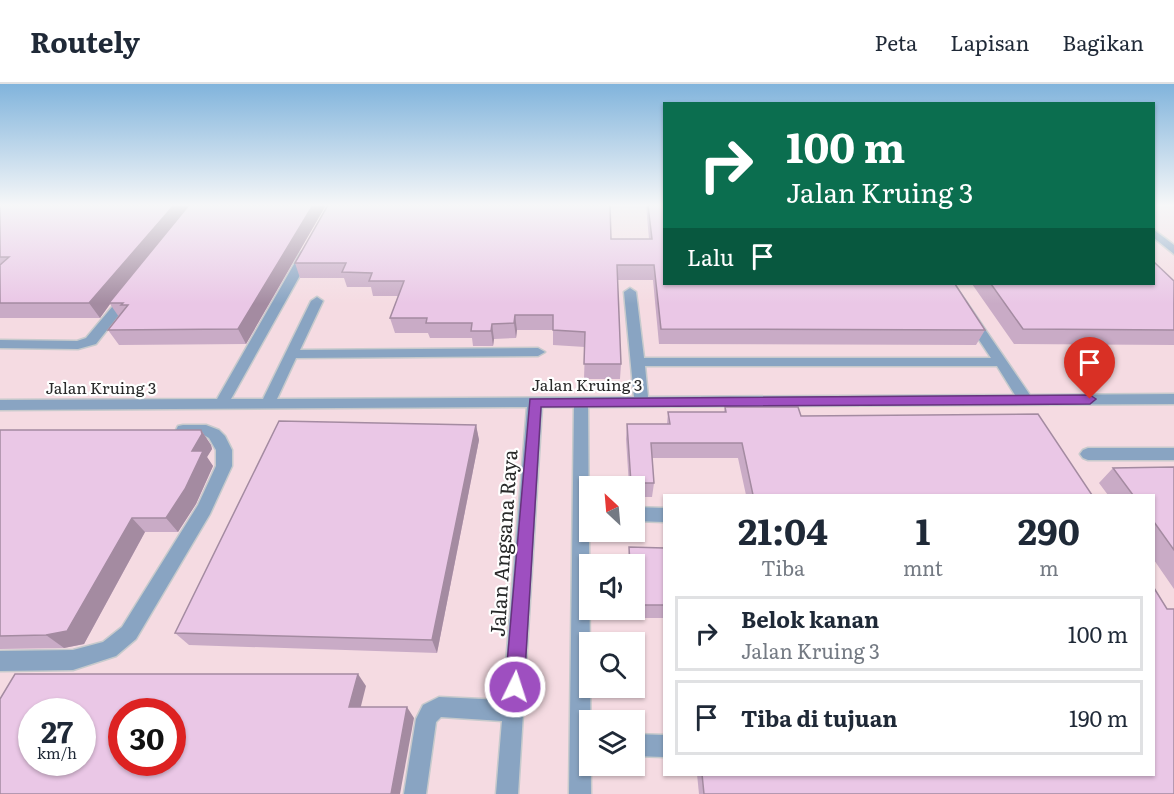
<!DOCTYPE html>
<html lang="id">
<head>
<meta charset="utf-8">
<style>
  body { margin:0; font-family:Literata,serif; background:#f2f2f3; color:#1f2937; height:100vh; display:flex; flex-direction:column; font-size:22px; white-space:nowrap }
  * { box-sizing:border-box; margin:0 }
  p { font-size:20px; color:#747a83 }
  .icon { flex:none; width:33px; height:33px; fill:none; stroke:currentColor; stroke-width:2; stroke-linecap:round; stroke-linejoin:round }
  .map { position:relative; flex:1; overflow:hidden }
  .side { position:absolute; left:663px; top:410px; width:492px; height:282px; display:flex; flex-direction:column; background:#fff; border-radius:0px; box-shadow:0 2px 4px #0004 }
  .side>* { flex:none }
  .banner { position:absolute; left:663px; top:18px; width:492px; height:183px; border-radius:0px; box-shadow:0 2px 4px #0004; background:#0b6e4f; color:#fff; overflow:hidden }
  .needle { width:39px; rotate:334deg }
  .controls { position:absolute; left:579px; top:392px; display:grid; gap:12px }
  .controls a { display:grid; place-items:center; width:66px; height:66px; border-radius:0px; background:#fff; box-shadow:0 2px 4px #0004; font-size:30px }
  .speed { position:absolute; left:18px; top:614px; display:flex; gap:12px; font-size:30px; font-weight:700; text-align:center }
  .speed>* { display:grid; place-content:center; width:78px; height:78px; border-radius:50%; background:#fff; box-shadow:0 2px 4px #0004; line-height:1 }
  .speed small { font-size:15px; font-weight:400 }
  .speed .limit { border:9px solid #d22; background:#fff; color:#111 }
  .pin { position:absolute; display:grid; place-items:center; width:51px; height:51px; color:#fff; margin:-62px -26px; border-radius:50% 50% 50% 0; rotate:-45deg; box-shadow:0 0 6px #0007 }
  .pin .icon { rotate:45deg }
  .me { position:absolute; width:66px; margin:-33px; rotate:4deg; stroke-linejoin:round; filter:drop-shadow(0 0 4px #0008) }
  .turn { display:flex; align-items:center; gap:21px; height:126px; padding:0 24px; font-size:27px }
  .turn .icon { width:78px; height:78px; stroke-width:2.5 }
  .turn b { display:block; font-size:42px; line-height:51px }
  .then { display:flex; align-items:center; height:57px; padding:0 24px; background:#0003; gap:12px; font-size:22px }
  .eta { display:flex; justify-content:space-evenly; align-items:center; height:102px; text-align:center }
  .eta b { font-size:36px; font-weight:700; line-height:42px }
  ul { padding:0; list-style:none }
  li { display:flex; align-items:center; gap:18px; height:75px; margin:0 12px 9px; padding:0 12px; border:3px solid #e0e1e3; border-radius:0px }
  li div { flex:1 }
  li b { display:block; font-size:22px }
  li em { font-style:normal }
  header { display:flex; align-items:center; gap:36px; box-sizing:border-box; height:84px; padding:0 30px; background:#fff; border-bottom:2px solid #e0e1e3 }
  header strong { font-size:28px }
  nav { display:flex; gap:33px; margin-inline-start:auto; font-size:21px }
  .map>svg:first-child { display:block }
</style>
</head>
<body>
<header>
<strong>Routely</strong>
<nav><a>Peta</a><a>Lapisan</a><a>Bagikan</a></nav>
</header>
<div class="map">
<svg width="1174" height="710" viewBox="0 0 1174 710">
  <rect width="100%" height="100%" fill="#eaedef"/>
  <!-- industrial -->
  <path fill="#f5dbe2" fill-rule="evenodd" d="M 0,121 L 664,121 L 664,200 L 1154,200 L 1154,121 L 1174,121 L 1174,710 L 0,710 ZM 590,402 L 634,402 L 634,447 L 590,447 ZM 664,411 L 1154,411 L 1154,690 L 664,690 ZM 590,480 L 634,480 L 634,525 L 590,525 ZM 590,558 L 634,558 L 634,603 L 590,603 ZM 32,627 L 82,627 L 82,678 L 32,678 ZM 122,627 L 172,627 L 172,678 L 122,678 ZM 590,636 L 634,636 L 634,681 L 590,681 Z"/>
  <g fill="none" stroke-linecap="round" stroke-linejoin="round">
    <defs>
      <g id="minor">
        <polygon points="1154,146 1174,161 1174,170 1154,154"/>
        <path d="M 307,165 L 313,168 L 231,315 L 263,315 L 311,217 L 317,213 L 323,217 L 300,266 L 538,264 L 545,268 L 538,272 L 296,274 L 277,315 L 634,313 L 624,208 L 630,204 L 636,208 L 644,274 L 991,274 L 942,200 L 954,200 L 1030,311 L 1174,310 L 1174,320 L 588,323 L 591,710 L 569,710 L 574,323 L 542,323 L 518,710 L 496,710 L 502,637 L 441,633 L 436,638 L 426,710 L 404,710 L 416,635 L 423,621 L 439,613 L 503,616 L 527,323 L 0,326 L 0,316 L 217,315 L 301,168 ZM 645,282 L 997,282 L 1015,311 L 648,313 Z"/>
        <polygon points="127,209 133,213 96,260 78,265 0,264 0,256 77,257 86,254 123,210"/>
        <polygon points="183,341 206,341 219,346 225,352 232,366 232,382 210,430 136,555 116,572 73,586 0,587 0,567 73,566 103,558 122,543 198,421 216,382 216,366 209,354 204,351 178,350 176,346 178,342"/>
        <polygon points="1088,364 1174,364 1174,376 1088,376 1083,374 1080,370 1083,366"/>
        <polygon points="634,423 664,424 664,438 634,437"/>
        <polygon points="634,650 664,651 664,673 634,672"/>
      </g>
    </defs>
    <!-- minor casing -->
    <use href="#minor" stroke="#c7cacc" stroke-width="3"/>
    <!-- minor -->
    <use href="#minor" fill="#89a4c2" fill-rule="evenodd"/>
  </g>
  <!-- wall -->
  <g fill="#c9abc6">
    <polygon points="0,121 326,121 246,260 119,261 108,246 119,233 110,220 100,234 0,234"/>
    <polygon points="646,121 664,121 985,246 976,261 659,260 653,196 617,196 621,280 620,295 584,295 585,263 553,261 553,246 517,246 516,254 494,255 493,262 473,262 472,254 430,254 428,249 395,249 390,234 398,212 373,212 371,203 347,203 344,194 300,194 295,179 611,155 649,155"/>
    <polygon points="1174,197 1174,261 1014,260 972,200 1154,200"/>
    <polygon points="725,323 801,332 1092,411 746,411 738,374 652,374 654,399 652,413 634,413 634,402 629,402 626,355 627,340 667,340 668,328 724,328"/>
    <polygon points="476,341 479,356 437,569 189,561 175,549"/>
    <polygon points="0,346 201,346 211,361 212,365 207,373 213,382 196,420 178,448 145,448 84,560 64,564 0,565"/>
    <polygon points="1174,383 1174,505 1154,476 1154,411 1108,411 1099,399 1113,384"/>
    <polygon points="629,463 664,464 664,534 631,534 630,525 634,525 634,480 628,480"/>
    <polygon points="697,690 1154,690 1174,710 699,710"/>
  </g>
  <!-- shaded-wall -->
  <g fill="#a48ba1">
    <polygon points="174,121 192,121 109,219 110,220 100,234 89,219"/>
    <polygon points="313,121 326,121 246,260 238,245"/>
    <polygon points="515,231 517,246 516,254 514,239"/>
    <polygon points="492,240 494,255 493,262 491,247"/>
    <polygon points="476,341 479,356 437,569 432,556"/>
    <polygon points="201,346 211,361 212,365 207,373 213,382 196,420 178,448 166,434 192,367"/>
    <polygon points="132,434 145,448 84,560 64,564 46,551"/>
    <polygon points="358,590 366,602 358,634 349,623"/>
    <polygon points="407,623 414,634 400,710 391,710"/>
  </g>
  <!-- building -->
  <g fill="#eac7e6" stroke="#a48ba1" stroke-width="1.5" fill-rule="evenodd">
    <polygon points="0,121 174,121 89,219 0,219 0,181 9,173 0,173"/>
    <polygon points="189,121 313,121 238,245 108,246 128,221 121,221 123,219 109,219"/>
    <polygon points="328,121 610,121 611,155 652,155 648,121 664,121 664,200 955,200 985,246 661,245 654,181 617,181 621,280 584,280 585,248 553,246 553,231 515,231 514,239 492,240 491,247 471,247 472,239 426,239 427,234 390,234 404,197 369,197 372,189 342,188 346,179 295,179"/>
    <polygon points="1154,178 1174,197 1174,246 1023,245 991,200 1154,200"/>
    <polygon points="725,323 798,323 801,332 1038,330 1092,411 753,411 742,359 651,359 654,399 631,399 627,340 670,340 668,328 726,328"/>
    <polygon points="279,337 476,341 432,556 175,549"/>
    <polygon points="0,346 201,346 202,350 192,367 203,367 185,405 166,434 132,434 67,547 46,551 0,552"/>
    <polygon points="1174,383 1174,466 1154,438 1154,411 1133,411 1113,384"/>
    <polygon points="629,463 664,464 664,521 634,521 634,480 630,480"/>
    <polygon points="1154,504 1167,525 1174,525 1174,710 704,710 702,690 1154,690"/>
    <path d="M 15,590 L 358,590 L 349,623 L 407,623 L 391,710 L 0,710 L 0,615 ZM 32,627 L 82,627 L 82,678 L 32,678 ZM 122,627 L 172,627 L 172,678 L 122,678 Z"/>
  </g>
  <!-- sky -->
  <linearGradient id="sky" x2="0" y2="1"><stop stop-color="#81b4dc"/><stop offset="0.55" stop-color="#f6f7f8"/><stop offset="1" stop-color="#f6f7f8" stop-opacity="0"/></linearGradient>
  <rect width="1174" height="220" fill="url(#sky)"/>
  <!-- route -->
  <polygon fill="#9e4fc0" stroke="#67337d" stroke-width="1.5" points="1090,311 1096,315 1090,320 541,323 524,603 521,610 515,612 508,610 505,603 530,315"/>
  <g text-anchor="middle" dominant-baseline="central" stroke-width="4.5" stroke-linejoin="round" paint-order="stroke">
    <!-- street labels -->
    <g font-size="16" fill="#292a2a" stroke="#fff">
      <text x="587" y="300">Jalan Kruing 3</text>
      <text x="101" y="303">Jalan Kruing 3</text>
    </g>
    <!-- near-street labels -->
    <g font-size="20" fill="#292a2a" stroke="#fff">
      <text transform="translate(502 459) rotate(-86)">Jalan Angsana Raya</text>
    </g>
  </g>
</svg>
<div class="controls">
<a><svg class="needle" viewBox="-14 -14 28 28"><path d="M0-13l5 13h-10z" fill="#e53935"/><path d="M0 13l5-13h-10z" fill="#747a83"/></svg></a>
<a><svg class="icon" aria-label="sound" viewBox="0 0 24 24"><path d="M4 9h4l5-4v14l-5-4H4zM17 9q2 3 0 6"/></svg></a>
<a><svg class="icon" aria-label="search" viewBox="0 0 24 24"><circle cx="10" cy="10" r="6"/><path d="M15 15l6 6"/></svg></a>
<a><svg class="icon" aria-label="layers" viewBox="0 0 24 24"><path d="M12 4l9 5-9 5-9-5zM3 14l9 5 9-5"/></svg></a>
</div>
<div class="speed"><div>27<small>km/h</small></div><div class="limit">30</div></div>
<div class="pin" style="left:1090px;top:315px;background:#d93025"><svg class="icon" aria-label="arrive" viewBox="0 0 24 24"><path d="M6 21V4h12l-3 4 3 4H6"/></svg></div>
<svg class="me" style="left:515px;top:603px" viewBox="-20 -20 40 40"><circle r="17" fill="#9e4fc0" stroke="#fff" stroke-width="3"/><path d="M0-11L8 9 0 5-8 9z" fill="#fff"/></svg>
<div class="banner">
<div class="turn"><svg class="icon" aria-label="right" viewBox="0 0 24 24"><path d="M7 20v-9h11M14 6l5 5-5 5"/></svg><div><b>100 m</b>Jalan Kruing 3</div></div>
<div class="then">Lalu<svg class="icon" aria-label="arrive" viewBox="0 0 24 24"><path d="M6 21V4h12l-3 4 3 4H6"/></svg></div>
</div>
<section class="side">
<div class="eta">
<div><b>21:04</b><p>Tiba</p></div>
<div><b>1</b><p>mnt</p></div>
<div><b>290</b><p>m</p></div>
</div>
<ul>
<li><svg class="icon" aria-label="right" viewBox="0 0 24 24"><path d="M7 20v-9h11M14 6l5 5-5 5"/></svg><div><b>Belok kanan</b><p>Jalan Kruing 3</p></div><em>100 m</em></li>
<li><svg class="icon" aria-label="arrive" viewBox="0 0 24 24"><path d="M6 21V4h12l-3 4 3 4H6"/></svg><div><b>Tiba di tujuan</b></div><em>190 m</em></li>
</ul>
</section>
</div>
</body>
</html>
